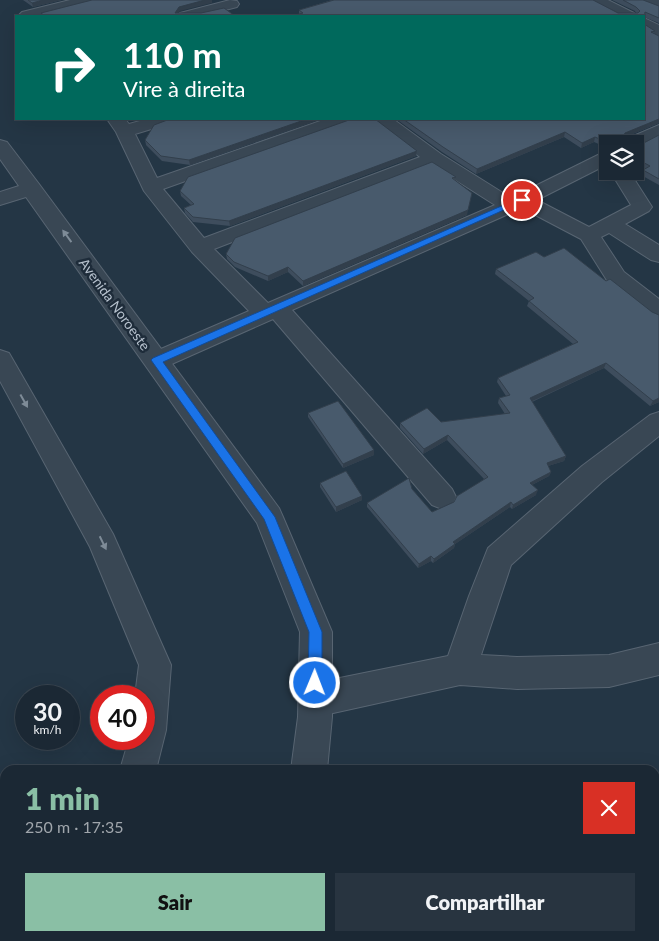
<!DOCTYPE html>
<html lang="pt">
<head>
<meta charset="utf-8">
<style>
  body { margin:0; font-family:Lato,sans-serif; background:#283440; color:#f1f3f6; height:100vh; display:flex; flex-direction:column; font-size:19px; white-space:nowrap }
  * { box-sizing:border-box; margin:0 }
  p { font-size:16px; color:#a0a6ac }
  .icon { flex:none; width:28px; height:28px; fill:none; stroke:currentColor; stroke-width:2; stroke-linecap:round; stroke-linejoin:round }
  .map { position:relative; flex:1; overflow:hidden }
  .panel { position:absolute; left:0px; top:765px; width:660px; height:176px; display:flex; flex-direction:column; background:#1b2834; border-radius:15px 15px 0 0; box-shadow:0 5px 20px #0002,0 0 0 1px #39444f }
  .panel>* { flex:none }
  .banner { position:absolute; left:15px; top:15px; width:630px; height:105px; border-radius:0px; box-shadow:0 5px 20px #0002,0 0 0 1px #39444f; background:#00695c; color:#fff; overflow:hidden }
  .controls { position:absolute; left:599px; top:135px; display:grid; gap:10px }
  .controls a { display:grid; place-items:center; width:45px; height:45px; border-radius:0px; background:#1b2834; box-shadow:0 5px 20px #0002,0 0 0 1px #39444f; font-size:25px }
  .speed { position:absolute; left:15px; top:685px; display:flex; gap:10px; font-size:25px; font-weight:700; text-align:center }
  .speed>* { display:grid; place-content:center; width:65px; height:65px; border-radius:50%; background:#1b2834; box-shadow:0 5px 20px #0002,0 0 0 1px #39444f; line-height:1 }
  .speed small { font-size:12px; font-weight:400 }
  .speed .limit { border:8px solid #d22; background:#fff; color:#111 }
  .pin { position:absolute; display:grid; place-items:center; width:42px; height:42px; color:#fff; margin:-21px; border:2px solid #fff; border-radius:50%; box-shadow:0 1px 5px #0007 }
  .me { position:absolute; width:55px; margin:-28px; rotate:1deg; stroke-linejoin:round; filter:drop-shadow(0 0 4px #0008) }
  .turn { display:flex; align-items:center; gap:18px; height:105px; padding:0 25px; font-size:22px }
  .turn .icon { width:65px; height:65px; stroke-width:2.5 }
  .turn b { display:block; font-size:35px; line-height:42px }
  .round { display:grid; place-items:center; flex:none; width:52px; height:52px; border-radius:0px; background:#283440 }
  .summary { display:flex; align-items:center; justify-content:space-between; height:85px; padding:0 25px }
  h1 { font-size:30px; font-weight:800; line-height:38px; color:#8abfa5 }
  .action { display:flex; gap:10px; margin-top:auto; padding:10px 25px }
  .action a { flex:1; height:58px; border-radius:0px; background:#8abfa5; color:#111; font-size:20px; font-weight:800; line-height:58px; text-align:center }
  .action a+a { background:#283440; color:#f1f3f6 }
  .map>svg:first-child { display:block }
</style>
</head>
<body>
<div class="map">
<svg width="659" height="941" viewBox="0 0 659 941">
  <rect width="100%" height="100%" fill="#243645"/>
  <g fill="none" stroke-linecap="round" stroke-linejoin="round">
    <defs>
      <g id="minor">
        <polygon points="70,0 95,0 93,3 40,16 19,15 22,12"/>
        <polygon points="230,0 237,1 239,4 237,7 202,16 177,16 180,13"/>
        <polygon points="590,0 608,0 634,13 637,16 618,16 592,3"/>
        <polygon points="640,0 659,0 659,9 642,3"/>
        <polygon points="644,18 659,25 659,36 644,29"/>
        <path d="M 107,119 L 125,119 L 129,124 L 147,119 L 174,119 L 171,123 L 135,134 L 157,178 L 326,119 L 351,119 L 348,123 L 163,189 L 204,238 L 420,157 L 376,123 L 373,119 L 393,119 L 441,154 L 511,198 L 608,150 L 608,164 L 537,200 L 589,227 L 631,205 L 610,171 L 629,171 L 652,207 L 649,211 L 625,224 L 659,245 L 659,262 L 651,260 L 609,233 L 601,237 L 624,272 L 659,299 L 659,319 L 651,316 L 608,282 L 581,239 L 522,208 L 292,310 L 452,489 L 456,497 L 452,505 L 442,509 L 432,505 L 273,319 L 165,367 L 156,370 L 147,367 L 144,361 L 147,355 L 249,311 L 192,252 L 144,191 L 116,132 ZM 432,165 L 495,205 L 268,303 L 214,249 Z"/>
        <polygon points="659,125 659,137 635,149 635,144 622,144 624,140"/>
        <polygon points="659,412 659,436 602,482 511,565 481,655 517,657 609,655 659,643 659,675 609,687 517,689 460,685 315,717 303,712 298,700 303,688 315,683 448,656 469,596 488,548 582,466 650,415"/>
      </g>
      <g id="tertiary">
        <polygon points="0,140 7,142 39,184 279,508 283,517 332,632 332,717 327,770 291,770 298,717 300,632 257,523 26,197 0,205 0,192 19,186 0,159"/>
        <polygon points="0,350 9,353 113,534 171,665 166,730 156,770 120,770 129,739 144,739 144,696 135,696 139,665 90,547 0,381"/>
        <polygon points="30,936 72,936 70,941 28,941"/>
        <polygon points="246,936 286,936 284,941 244,941"/>
      </g>
    </defs>
    <!-- minor casing -->
    <use href="#minor" stroke="#586572" stroke-width="2"/>
    <!-- tertiary casing -->
    <use href="#tertiary" stroke="#586572" stroke-width="2"/>
    <!-- minor -->
    <use href="#minor" fill="#394754" fill-rule="evenodd"/>
    <!-- tertiary -->
    <use href="#tertiary" fill="#394754" fill-rule="evenodd"/>
  </g>
  <!-- wall -->
  <g fill="#3e4d5d">
    <polygon points="23,0 62,0 33,7"/>
    <polygon points="331,0 593,0 618,13 636,13 635,11 612,0 643,0 659,6 659,23 644,17 299,14 299,10 332,0"/>
    <polygon points="644,24 655,31 654,33 659,36 659,123 623,138 623,140 635,141 635,145 638,146 659,135 659,185 641,175 643,170 645,169 635,164 635,144 608,144 608,148 594,142 581,148 564,137 476,174 442,152 396,119 644,119"/>
    <polygon points="170,119 321,119 190,165 162,161 146,145 145,140"/>
    <polygon points="349,120 417,151 416,156 230,226 193,222 185,213 184,208 191,205 181,196 180,191"/>
    <polygon points="455,181 467,215 303,286 288,272 268,281 235,267 227,259 226,254"/>
    <polygon points="544,257 606,281 652,312 659,315 659,402 650,406 604,368 532,402 566,456 564,461 548,466 551,472 549,476 532,485 536,495 512,509 510,507 455,544 454,548 433,563 431,561 418,568 367,507 367,503 412,489 432,512 454,502 484,479 447,440 423,454 400,428 400,423 441,422 505,414 498,403 499,398 506,396 497,382 498,378 573,344 527,306 529,301 495,274 496,269"/>
    <polygon points="308,413 374,455 343,468 308,417"/>
    <polygon points="320,483 362,500 336,512 320,487"/>
  </g>
  <!-- shaded-wall -->
  <g fill="#323f4c">
    <polygon points="43,0 62,0 33,7 32,3"/>
    <polygon points="205,0 212,0 212,3 180,11 176,16 175,13 179,7"/>
    <polygon points="307,119 321,119 190,165 189,160"/>
    <polygon points="659,119 659,123 623,138 620,144 625,133"/>
    <polygon points="565,132 564,137 476,174 477,169"/>
    <polygon points="595,137 594,142 581,148 582,143"/>
    <polygon points="417,151 416,156 230,226 229,221"/>
    <polygon points="472,193 467,215 303,286 303,281"/>
    <polygon points="288,267 288,272 268,281 268,276"/>
    <polygon points="606,363 604,368 528,403 530,398"/>
    <polygon points="659,398 659,402 650,406 653,401"/>
    <polygon points="448,435 447,440 423,454 424,449"/>
    <polygon points="374,450 374,455 343,468 343,464"/>
    <polygon points="566,456 564,461 545,467 547,463"/>
    <polygon points="551,472 549,476 528,487 530,483"/>
    <polygon points="538,490 536,495 512,509 513,505"/>
    <polygon points="362,496 362,500 336,512 336,507"/>
    <polygon points="511,502 510,507 455,544 454,548 433,563 434,559 453,542"/>
    <polygon points="431,556 431,561 418,568 419,564"/>
  </g>
  <!-- building -->
  <g fill="#485a6c" stroke="#323f4c">
    <polygon points="28,0 43,0 32,3"/>
    <polygon points="92,0 205,0 179,7 175,13 201,13 224,8 235,16 45,16 41,13"/>
    <polygon points="334,0 593,0 618,13 638,13 640,11 636,7 623,0 643,0 659,6 659,18 645,12 644,23 644,16 291,16 303,13 299,10"/>
    <polygon points="644,24 655,31 651,32 659,36 659,119 625,133 622,139 635,141 635,145 638,146 659,135 659,179 643,170 650,166 635,158 635,144 611,144 595,137 582,143 565,132 477,169 443,147 403,119 644,119"/>
    <polygon points="170,119 307,119 189,160 161,156 145,140 154,125"/>
    <polygon points="349,119 375,119 417,151 229,221 193,217 184,208 194,204 180,191 188,177 349,120"/>
    <polygon points="432,162 456,177 452,178 472,193 468,210 303,281 288,267 268,276 234,262 226,254 235,238"/>
    <polygon points="564,248 606,281 610,279 652,312 659,315 659,398 653,401 606,363 530,398 566,456 547,463 551,472 530,483 538,490 513,505 511,502 453,542 455,544 434,559 431,556 419,564 367,503 409,478 412,489 432,512 454,502 457,496 488,477 448,435 424,449 400,423 427,408 441,422 510,413 499,398 510,395 498,378 578,342 529,301 534,298 496,269 536,252 544,257"/>
    <polygon points="338,401 374,450 343,464 308,413"/>
    <polygon points="346,471 362,496 336,507 320,483"/>
  </g>
  <!-- one-way arrows -->
  <defs><path id="oneway-solid" d="M-6-.8H1V-3.2L6.5 0L1 3.2V.8H-6Z" transform="scale(1.25)"/></defs>
  <g fill="#7e8b97">
    <use href="#oneway-solid" transform="translate(67 236) rotate(-126)"/>
    <use href="#oneway-solid" transform="translate(24 401) rotate(61)"/>
    <use href="#oneway-solid" transform="translate(103 543) rotate(64)"/>
  </g>
  <!-- route -->
  <polygon fill="#1a73e8" stroke="#114b97" points="522,197 526,200 524,201 163,362 275,517 322,632 322,683 320,688 315,690 310,688 308,683 309,632 264,519 151,360 153,358"/>
  <g text-anchor="middle" dominant-baseline="central" stroke-width="5" stroke-linejoin="round" paint-order="stroke">
    <!-- street labels -->
    <g font-size="14" fill="#b7c2ce" stroke="#1e2c3a">
      <text transform="translate(115 304) rotate(54)">Avenida Noroeste</text>
    </g>
  </g>
</svg>
<div class="controls">
<a><svg class="icon" aria-label="layers" viewBox="0 0 24 24"><path d="M12 4l9 5-9 5-9-5zM3 14l9 5 9-5"/></svg></a>
</div>
<div class="speed"><div>30<small>km/h</small></div><div class="limit">40</div></div>
<div class="pin" style="left:522px;top:200px;background:#d93025"><svg class="icon" aria-label="arrive" viewBox="0 0 24 24"><path d="M6 21V4h12l-3 4 3 4H6"/></svg></div>
<svg class="me" style="left:315px;top:683px" viewBox="-20 -20 40 40"><circle r="17" fill="#1a73e8" stroke="#fff" stroke-width="3"/><path d="M0-11L8 9 0 5-8 9z" fill="#fff"/></svg>
<div class="banner">
<div class="turn"><svg class="icon" aria-label="right" viewBox="0 0 24 24"><path d="M7 20v-9h11M14 6l5 5-5 5"/></svg><div><b>110 m</b>Vire à direita</div></div>
</div>
<section class="panel">
<div class="summary"><div><h1>1 min</h1><p>250 m · 17:35</p></div><a class="round" style="background:#d93025;color:#fff"><svg class="icon" aria-label="close" viewBox="0 0 24 24"><path d="M6 6l12 12M18 6L6 18"/></svg></a></div>
<div class="action"><a>Sair</a><a>Compartilhar</a></div>
</section>
</div>
</body>
</html>
